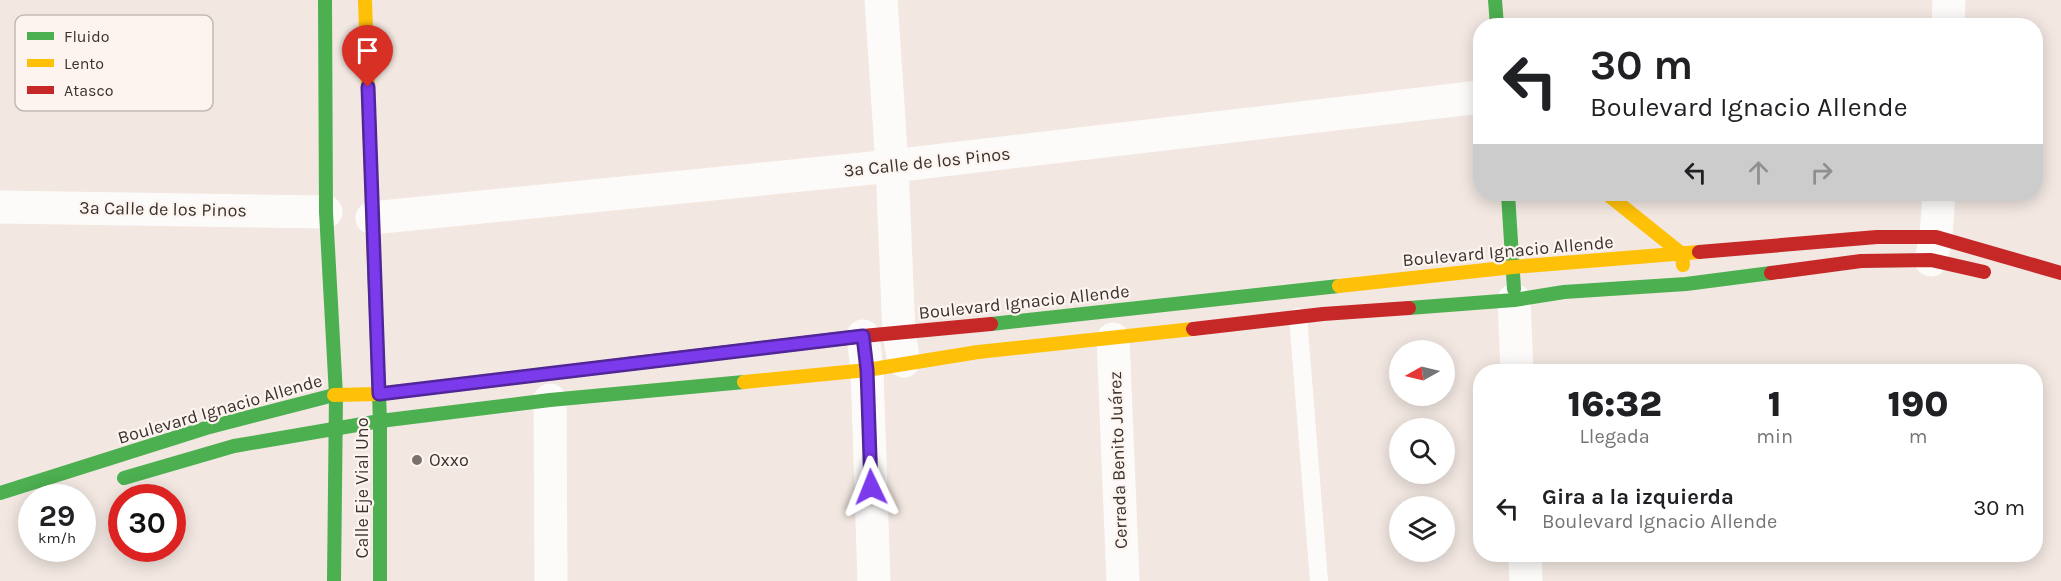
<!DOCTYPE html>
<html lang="es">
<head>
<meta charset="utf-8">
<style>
  body { margin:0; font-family:Karla,sans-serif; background:#f2f2f2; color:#202124; height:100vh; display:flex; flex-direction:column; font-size:22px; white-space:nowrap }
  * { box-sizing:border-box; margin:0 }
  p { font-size:20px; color:#757577 }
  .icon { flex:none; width:33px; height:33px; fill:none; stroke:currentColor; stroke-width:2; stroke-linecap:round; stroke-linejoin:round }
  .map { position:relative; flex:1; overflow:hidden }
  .side { position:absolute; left:1473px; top:364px; width:570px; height:198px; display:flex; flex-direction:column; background:#fff; border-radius:24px; box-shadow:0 3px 15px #0003 }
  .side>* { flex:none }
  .top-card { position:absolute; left:1473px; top:18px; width:570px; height:183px; border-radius:24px; box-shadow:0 3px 15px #0003; background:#fff; color:#202124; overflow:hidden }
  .needle { width:39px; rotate:262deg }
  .controls { position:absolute; left:1389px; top:340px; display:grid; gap:12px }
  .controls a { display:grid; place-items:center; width:66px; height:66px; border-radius:50%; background:#fff; box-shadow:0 3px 15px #0003; font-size:30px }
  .speed { position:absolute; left:18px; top:484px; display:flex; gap:12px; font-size:30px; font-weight:700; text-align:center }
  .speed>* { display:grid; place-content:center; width:78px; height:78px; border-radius:50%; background:#fff; box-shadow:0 3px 15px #0003; line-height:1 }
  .speed small { font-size:15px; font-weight:400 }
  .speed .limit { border:9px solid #d22; background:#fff; color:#111 }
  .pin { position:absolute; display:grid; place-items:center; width:51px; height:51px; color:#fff; margin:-62px -26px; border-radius:50% 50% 50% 0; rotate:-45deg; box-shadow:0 0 6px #0007 }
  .pin .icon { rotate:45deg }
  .me { position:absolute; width:66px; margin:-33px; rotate:358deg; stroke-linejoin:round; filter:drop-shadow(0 0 4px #0008) }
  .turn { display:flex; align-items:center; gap:21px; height:126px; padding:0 18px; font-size:27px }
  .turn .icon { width:78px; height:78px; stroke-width:2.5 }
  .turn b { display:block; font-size:42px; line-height:51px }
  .lanes { display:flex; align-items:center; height:57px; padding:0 18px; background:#0003; justify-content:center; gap:30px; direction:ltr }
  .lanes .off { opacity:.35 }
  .eta { display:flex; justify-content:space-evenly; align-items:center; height:102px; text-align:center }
  .eta b { font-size:36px; font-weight:800; line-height:42px }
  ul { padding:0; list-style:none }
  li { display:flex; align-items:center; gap:18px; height:84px; padding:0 18px }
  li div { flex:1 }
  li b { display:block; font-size:22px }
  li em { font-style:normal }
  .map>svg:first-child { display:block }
</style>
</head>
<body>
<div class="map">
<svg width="2061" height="581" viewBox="0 0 2061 581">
  <rect width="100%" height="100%" fill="#f2e7e1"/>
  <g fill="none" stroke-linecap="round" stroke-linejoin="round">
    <!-- lane -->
    <polyline stroke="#fdfbfa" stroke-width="18" points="1298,317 1319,581"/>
    <!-- street -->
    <g stroke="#fdfbfa" stroke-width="33">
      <polyline points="881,0 892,166 899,334 904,361"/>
      <polyline points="1948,26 1949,0"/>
      <polyline points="0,207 326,212"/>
      <polyline points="372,218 892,166 1480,97"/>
      <polyline points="1931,260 1936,237 1939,194"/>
      <polyline points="1514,300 1517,372"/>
      <polyline points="863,336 867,370 874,581"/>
      <polyline points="1113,339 1123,581"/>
      <polyline points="550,400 551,581"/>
      <polyline points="1525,555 1526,581"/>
    </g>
    <!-- fast -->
    <g stroke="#4caf50" stroke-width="14">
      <polyline points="325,0 326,212 336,395 334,581"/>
      <polyline points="1495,0 1497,26"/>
      <polyline points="1508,194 1514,289"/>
      <polyline points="374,263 380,421 380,581"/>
      <polyline points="1409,308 1514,300 1564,292 1686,284 1771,273"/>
      <polyline points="991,324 1339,286"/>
      <polyline points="124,478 234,446 380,421 550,400 744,382"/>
      <polyline points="0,493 206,428 334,395"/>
    </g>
    <!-- slow -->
    <g stroke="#ffc107" stroke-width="14">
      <polyline points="365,0 374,263"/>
      <polyline points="1607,194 1682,254 1683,265"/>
      <polyline points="1339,286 1513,267 1699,252"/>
      <polyline points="744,382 867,370 978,352 1193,329"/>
      <polyline points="334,395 379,394 628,364"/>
    </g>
    <!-- jam -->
    <g stroke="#c62828" stroke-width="14">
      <polyline points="1699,252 1877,237 1936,237 2061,273"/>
      <polyline points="1771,273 1861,261 1931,260 1984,272"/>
      <polyline points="1193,329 1323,314 1409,308"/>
      <polyline points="628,364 863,336 991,324"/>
    </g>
  </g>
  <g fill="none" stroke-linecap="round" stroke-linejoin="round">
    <defs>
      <polyline id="route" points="368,87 379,394 863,336 867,370 871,487"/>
    </defs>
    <!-- route casing -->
    <use href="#route" stroke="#51269a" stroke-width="15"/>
    <!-- route -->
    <use href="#route" stroke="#7c3aed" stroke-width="10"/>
  </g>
  <!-- markers -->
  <circle fill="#7a716d" stroke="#fdf4f0" stroke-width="2" cx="417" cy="460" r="6"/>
  <g text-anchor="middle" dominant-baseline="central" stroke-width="4.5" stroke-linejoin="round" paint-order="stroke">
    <!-- street labels -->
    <g font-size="18" fill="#3a322e" stroke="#fdf4f0">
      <text transform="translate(927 162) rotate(-6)">3a Calle de los Pinos</text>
      <text transform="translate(163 209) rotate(1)">3a Calle de los Pinos</text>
      <text transform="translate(1508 251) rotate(-5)">Boulevard Ignacio Allende</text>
      <text transform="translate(1024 302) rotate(-6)">Boulevard Ignacio Allende</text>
      <text transform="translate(220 409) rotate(-16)">Boulevard Ignacio Allende</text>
      <text transform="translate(1118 460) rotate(-92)">Cerrada Benito Juárez</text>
      <text transform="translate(362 488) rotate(-90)">Calle Eje Vial Uno</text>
    </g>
    <!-- poi labels -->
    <g font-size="18" fill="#3a322e" stroke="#fdf4f0" text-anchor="start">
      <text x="429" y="460">Oxxo</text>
    </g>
  </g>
  <!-- legend -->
  <rect x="15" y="15" width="198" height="96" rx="9" fill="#fdf4f0" stroke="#c2bab6" stroke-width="1.5"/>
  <rect x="27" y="32" width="27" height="8" fill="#4caf50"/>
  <rect x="27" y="59" width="27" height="8" fill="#ffc107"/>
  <rect x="27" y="86" width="27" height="8" fill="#c62828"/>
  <g font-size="16" fill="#3a322e">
    <text x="64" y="42">Fluido</text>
    <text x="64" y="69">Lento</text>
    <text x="64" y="96">Atasco</text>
  </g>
</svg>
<div class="controls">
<a><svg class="needle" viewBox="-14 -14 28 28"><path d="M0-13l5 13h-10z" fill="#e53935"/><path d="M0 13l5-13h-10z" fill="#757577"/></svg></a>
<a><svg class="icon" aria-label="search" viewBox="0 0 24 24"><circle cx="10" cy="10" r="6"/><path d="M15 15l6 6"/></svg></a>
<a><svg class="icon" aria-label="layers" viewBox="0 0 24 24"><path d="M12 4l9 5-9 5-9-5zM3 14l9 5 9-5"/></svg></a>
</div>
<div class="speed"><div>29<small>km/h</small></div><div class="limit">30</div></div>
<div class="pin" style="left:368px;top:87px;background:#d93025"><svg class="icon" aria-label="arrive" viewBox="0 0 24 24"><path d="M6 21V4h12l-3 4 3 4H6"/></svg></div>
<svg class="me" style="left:871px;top:487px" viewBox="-20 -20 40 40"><path d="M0-17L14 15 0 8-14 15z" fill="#7c3aed" stroke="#fff" stroke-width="4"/></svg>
<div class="top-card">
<div class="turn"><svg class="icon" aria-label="left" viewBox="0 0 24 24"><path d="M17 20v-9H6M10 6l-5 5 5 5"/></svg><div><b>30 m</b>Boulevard Ignacio Allende</div></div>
<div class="lanes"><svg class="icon" aria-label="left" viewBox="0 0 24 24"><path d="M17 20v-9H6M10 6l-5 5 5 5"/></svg><svg class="icon off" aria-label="ahead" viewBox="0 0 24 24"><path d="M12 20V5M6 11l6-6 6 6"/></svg><svg class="icon off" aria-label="right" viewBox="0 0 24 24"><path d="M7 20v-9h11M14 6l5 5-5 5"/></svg></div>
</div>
<section class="side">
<div class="eta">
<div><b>16:32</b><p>Llegada</p></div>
<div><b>1</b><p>min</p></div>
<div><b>190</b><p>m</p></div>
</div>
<ul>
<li><svg class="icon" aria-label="left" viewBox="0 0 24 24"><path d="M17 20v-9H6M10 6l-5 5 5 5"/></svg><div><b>Gira a la izquierda</b><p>Boulevard Ignacio Allende</p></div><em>30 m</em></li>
</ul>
</section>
</div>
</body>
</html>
